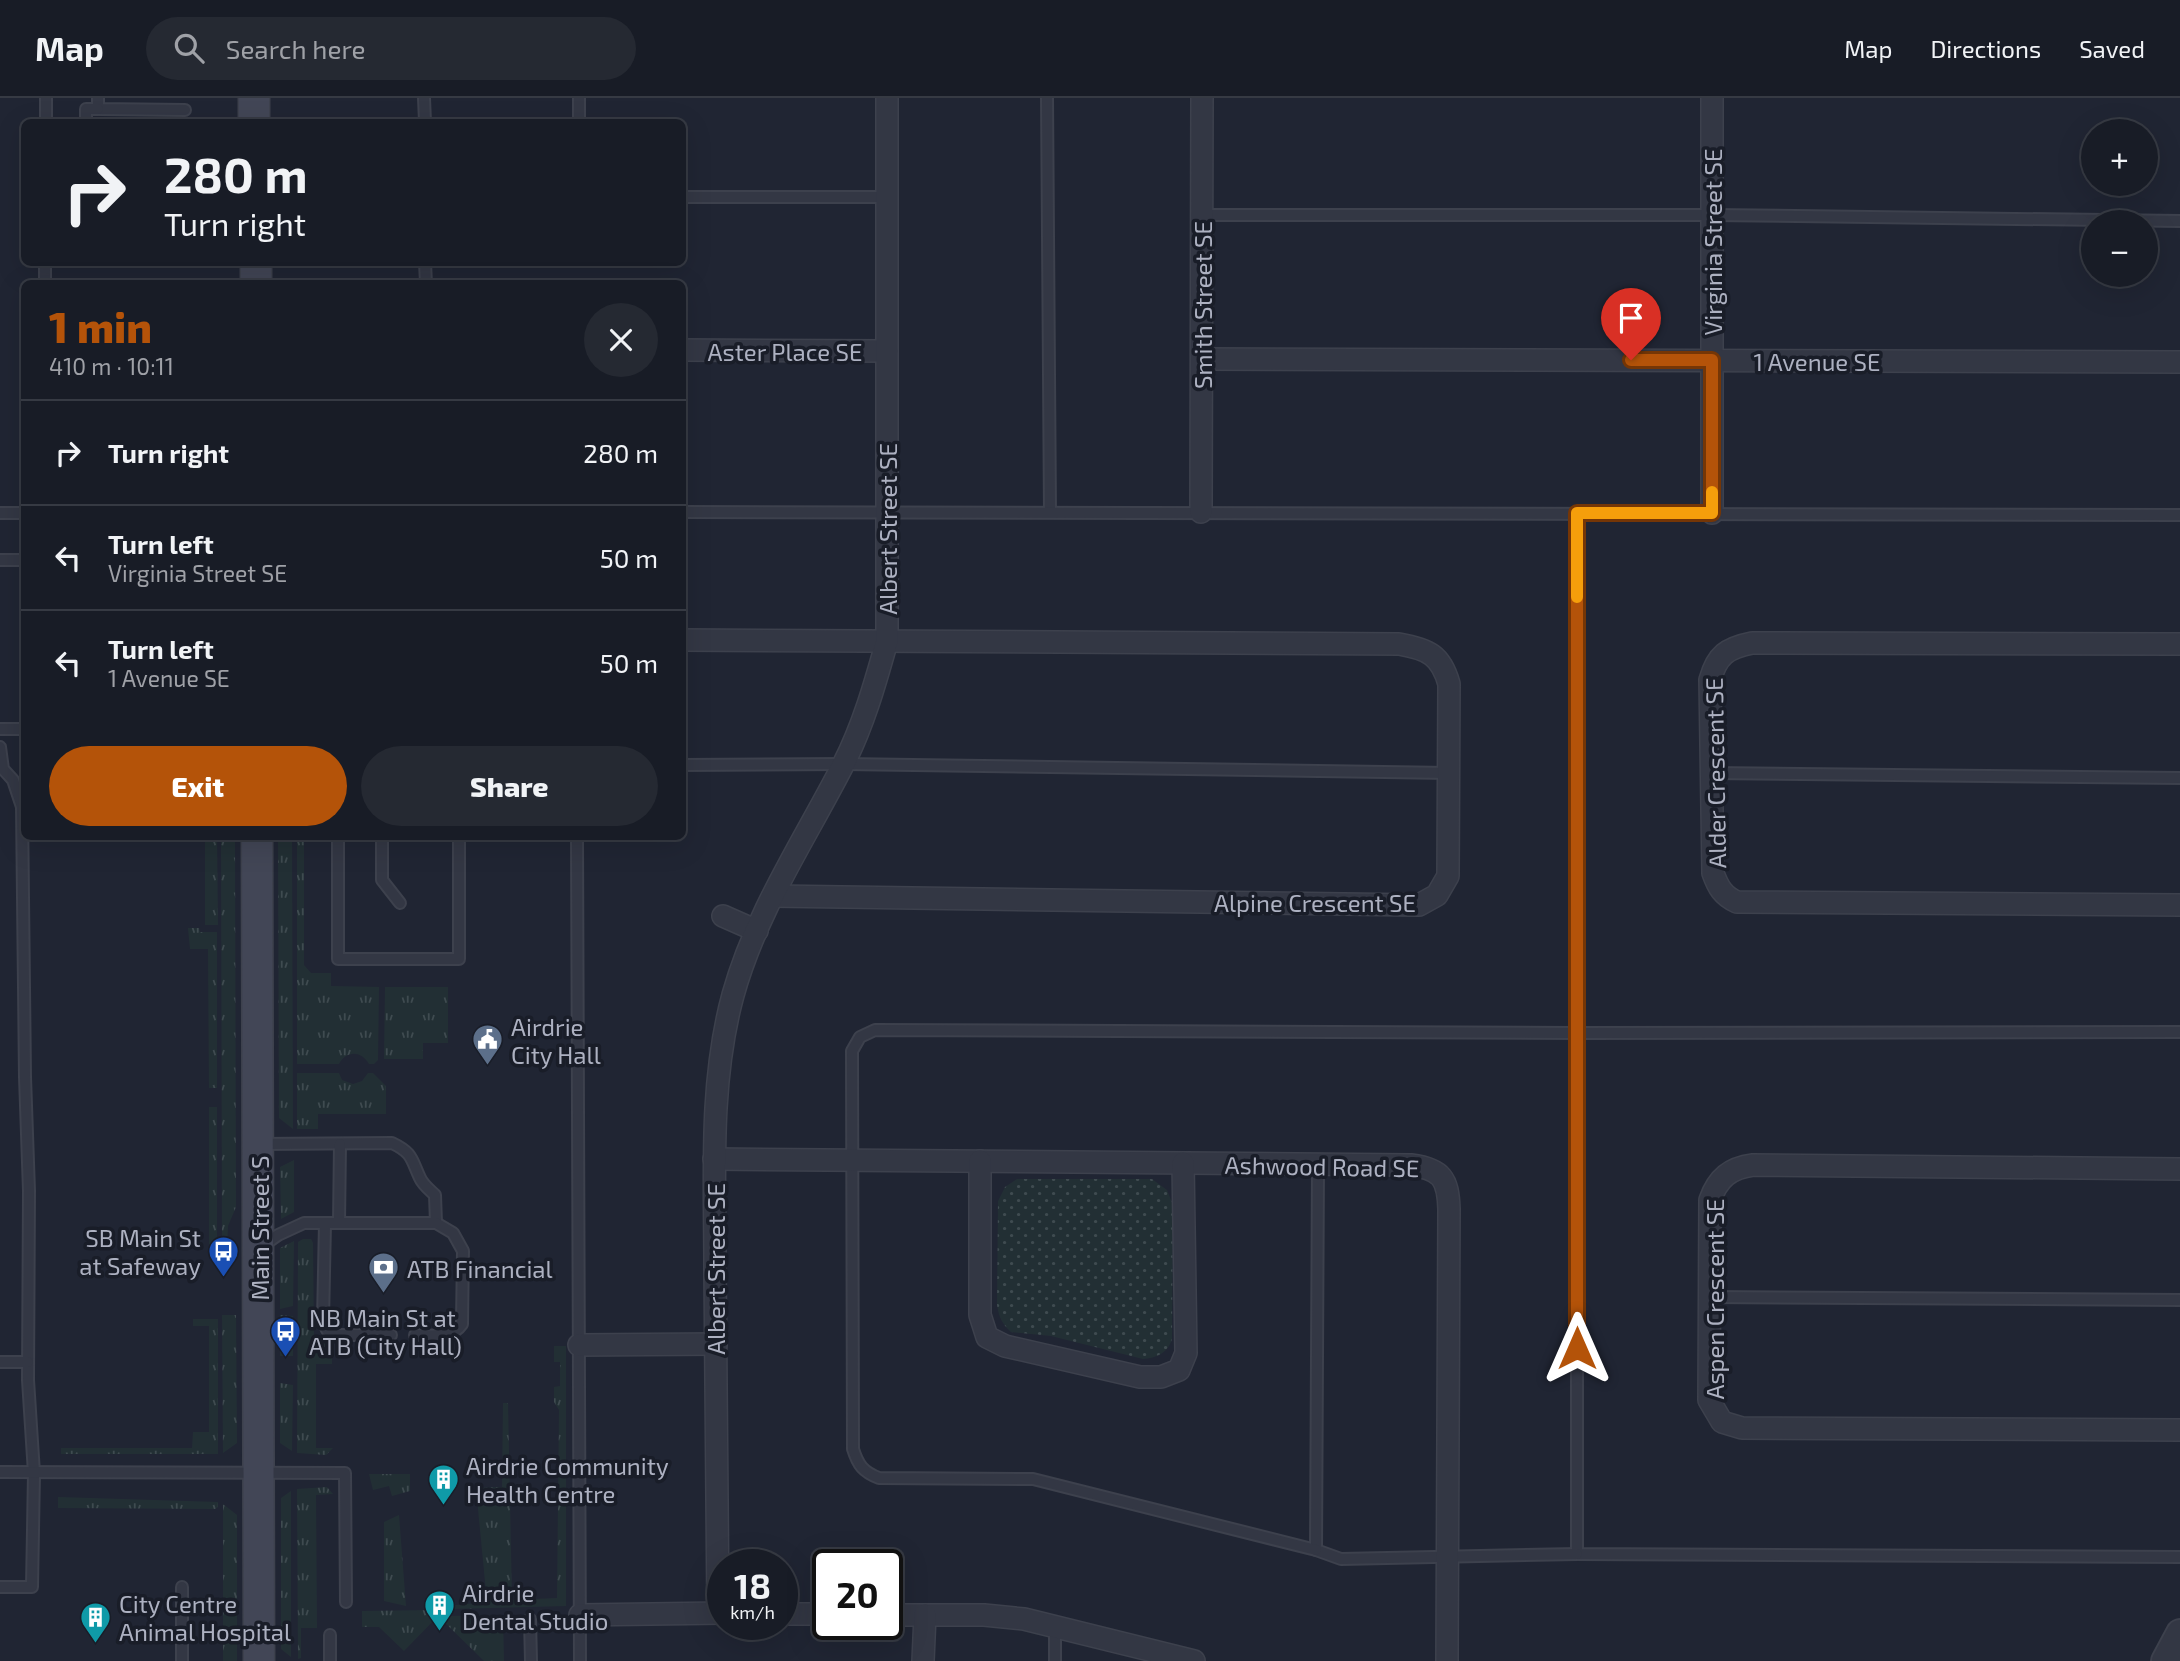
<!DOCTYPE html>
<html lang="en">
<head>
<meta charset="utf-8">
<style>
  body { margin:0; font-family:"Exo 2",sans-serif; background:#252932; color:#f1f3f6; height:100vh; display:flex; flex-direction:column; font-size:26px; white-space:nowrap }
  * { box-sizing:border-box; margin:0 }
  p { font-size:23px; color:#9fa1a7 }
  .icon { flex:none; width:38px; height:38px; fill:none; stroke:currentColor; stroke-width:2; stroke-linecap:round; stroke-linejoin:round }
  .map { position:relative; flex:1; overflow:hidden }
  .panel { position:absolute; left:21px; top:182px; width:665px; height:560px; display:flex; flex-direction:column; background:#181c26; border-radius:10px; box-shadow:0 7px 28px #0002,0 0 0 2px #363a43 }
  .panel>* { flex:none }
  .hud { position:absolute; left:21px; top:21px; width:665px; height:147px; border-radius:10px; box-shadow:0 7px 28px #0002,0 0 0 2px #363a43; background:#181c26; color:#f1f3f6; overflow:hidden }
  .controls { position:absolute; left:2081px; top:21px; display:grid; gap:14px }
  .controls a { display:grid; place-items:center; width:77px; height:77px; border-radius:50%; background:#181c26; box-shadow:0 7px 28px #0002,0 0 0 2px #363a43; font-size:35px }
  .speed { position:absolute; left:707px; top:1451px; display:flex; gap:14px; font-size:35px; font-weight:700; text-align:center }
  .speed>* { display:grid; place-content:center; width:91px; height:91px; border-radius:50%; background:#181c26; box-shadow:0 7px 28px #0002,0 0 0 2px #363a43; line-height:1 }
  .speed small { font-size:18px; font-weight:400 }
  .speed .limit { border:4px solid #111; border-radius:10px; background:#fff; color:#111 }
  .pin { position:absolute; display:grid; place-items:center; width:60px; height:60px; color:#fff; margin:-72px -30px; border-radius:50% 50% 50% 0; rotate:-45deg; box-shadow:0 0 7px #0007 }
  .pin .icon { rotate:45deg }
  .me { position:absolute; width:77px; margin:-38px; rotate:0deg; stroke-linejoin:round; filter:drop-shadow(0 0 5px #0008) }
  .turn { display:flex; align-items:center; gap:24px; height:147px; padding:0 28px; font-size:32px }
  .turn .icon { width:91px; height:91px; stroke-width:2.5 }
  .turn b { display:block; font-size:49px; line-height:60px }
  .round { display:grid; place-items:center; flex:none; width:74px; height:74px; border-radius:37px; background:#252932 }
  .headline { display:flex; align-items:center; justify-content:space-between; height:119px; padding:0 28px }
  h1 { font-size:42px; font-weight:800; line-height:52px; color:#b45309 }
  .action { display:flex; gap:14px; margin-top:auto; padding:14px 28px }
  .action a { flex:1; height:80px; border-radius:42px; background:#b45309; color:#fff; font-size:28px; font-weight:800; line-height:80px; text-align:center }
  .action a+a { background:#252932; color:#f1f3f6 }
  ul { padding:0; list-style:none }
  li { display:flex; align-items:center; gap:21px; height:105px; padding:0 28px; border-top:2px solid #363a43 }
  li div { flex:1 }
  li b { display:block; font-size:26px }
  li em { font-style:normal }
  header { display:flex; align-items:center; gap:42px; box-sizing:border-box; height:98px; padding:0 35px; background:#181c26; border-bottom:2px solid #363a43 }
  header strong { font-size:33px }
  nav { display:flex; gap:38px; margin-inline-start:auto; font-size:24px }
  .search { width:490px; height:63px; background:#252932; display:flex; align-items:center; gap:18px; box-sizing:border-box; padding:0 24px; border-radius:38px; color:#9fa1a7; font-size:26px }
  .map>svg:first-child { display:block }
</style>
</head>
<body>
<header>
<strong>Map</strong>
<div class="search"><svg class="icon" aria-label="search" viewBox="0 0 24 24"><circle cx="10" cy="10" r="6"/><path d="M15 15l6 6"/></svg>Search here</div>
<nav><a>Map</a><a>Directions</a><a>Saved</a></nav>
</header>
<div class="map">
<svg width="2180" height="1563" viewBox="0 0 2180 1563">
  <defs>
    <pattern id="grass-tufts" width="24" height="20" patternUnits="userSpaceOnUse" patternTransform="scale(1.75)"><rect width="24" height="20" fill="#222f34"/><path d="M3 7l-1-3M5 7V3M7 7l1-3M15 17l-1-3M17 17v-4M19 17l1-3" fill="none" stroke="#3f4b50"/></pattern>
    <pattern id="park-dots" width="8" height="8" patternUnits="userSpaceOnUse" patternTransform="scale(1.75)"><rect width="8" height="8" fill="#222f34"/><path d="M2 2h.1M6 6h.1" fill="none" stroke="#3f4b50" stroke-width="1.8" stroke-linecap="round"/></pattern>
  </defs>
  <rect width="100%" height="100%" fill="#202533"/>
  <!-- grass -->
  <g fill="url(#grass-tufts)">
    <polygon points="205,739 217,739 218,827 205,827"/>
    <polygon points="221,739 235,739 236,1109 228,1128 227,1150 222,1150"/>
    <polygon points="278,739 292,739 293,1031 279,1020"/>
    <path d="M 297,739 L 304,739 L 304,867 L 311,875 L 331,875 L 331,888 L 379,889 L 378,962 L 374,966 L 369,966 C 361,952 346,953 339,966 L 297,966 Z"/>
    <polygon points="188,830 199,830 200,834 217,834 217,990 209,990 208,851 190,851"/>
    <polygon points="385,889 448,889 448,945 423,945 423,961 384,961"/>
    <polygon points="297,975 339,975 342,982 353,986 362,983 368,975 373,975 386,988 386,1016 318,1016 318,1031 297,1031"/>
    <rect x="209" y="1009" width="8" height="141"/>
    <polygon points="294,1062 294,1114 281,1121 280,1069"/>
    <polygon points="303,1141 311,1141 313,1145 314,1238 320,1244 326,1244 326,1248 332,1248 332,1266 316,1266 316,1350 333,1350 326,1357 297,1355 298,1144"/>
    <polygon points="294,1143 293,1208 280,1211 280,1150"/>
    <polygon points="222,1217 236,1217 237,1345 223,1355"/>
    <polygon points="280,1217 293,1218 293,1258 280,1258"/>
    <polygon points="193,1221 218,1221 218,1356 61,1356 61,1350 192,1350 193,1334 209,1334 209,1228 193,1228"/>
    <polygon points="554,1248 566,1248 566,1508 450,1511 447,1508 487,1504 476,1390 502,1389 503,1305 508,1305 512,1502 557,1500 559,1312 554,1304 554,1289 560,1288 560,1264 554,1264"/>
    <polygon points="280,1285 293,1287 292,1353 280,1345"/>
    <polygon points="369,1376 410,1376 410,1393 392,1398 389,1388 373,1392"/>
    <polygon points="327,1389 333,1396 316,1397 317,1530 301,1530 301,1560 298,1561 297,1391"/>
    <polygon points="291,1393 291,1559 281,1551 281,1400"/>
    <polygon points="58,1399 218,1404 218,1409 215,1411 58,1410"/>
    <polygon points="223,1406 237,1417 237,1563 223,1563"/>
    <polygon points="399,1417 406,1508 384,1503 384,1424"/>
    <polygon points="435,1512 446,1518 503,1517 504,1563 484,1563 438,1518 404,1553 379,1529 362,1529 362,1513"/>
  </g>
  <!-- park -->
  <path fill="url(#park-dots)" d="M 1017,1081 L 1152,1081 L 1167,1092 L 1173,1107 L 1172,1241 C 1168,1255 1156,1260 1143,1261 L 1051,1238 L 1011,1234 C 1002,1226 999,1219 997,1207 L 998,1103 L 1005,1089 Z"/>
  <g fill="none" stroke-linecap="round" stroke-linejoin="round">
    <defs>
      <g id="service">
        <polyline points="98,0 98,11 185,12"/>
        <polyline points="424,0 425,24"/>
        <polyline points="1047,0 1050,414"/>
        <polyline points="46,24 46,0"/>
        <polyline points="86,24 86,11 98,11"/>
        <polyline points="579,24 579,0"/>
        <polyline points="682,99 887,99"/>
        <polyline points="1202,117 1712,117 2180,123"/>
        <polyline points="425,164 426,186"/>
        <polyline points="45,186 45,164"/>
        <polyline points="682,414 2180,417"/>
        <polyline points="0,415 24,415"/>
        <polyline points="1577,415 1577,1456 2180,1459"/>
        <polyline points="0,462 24,462"/>
        <polyline points="0,631 24,631"/>
        <polyline points="0,649 3,671 13,682 22,709 25,979 29,1093 28,1282 34,1375 32,1489 0,1489"/>
        <polyline points="682,667 844,666 1449,675"/>
        <polyline points="1711,675 2180,680"/>
        <polyline points="338,738 338,861 459,861 459,738"/>
        <polyline points="382,738 382,782 400,805"/>
        <polyline points="577,738 580,1563"/>
        <path d="M 259,1046 L 392,1045 C 413,1055 411,1061 420,1080 C 423,1087 430,1092 435,1097 L 436,1125"/>
        <polyline points="1318,1066 1316,1452 1341,1461 1577,1456"/>
        <polyline points="325,1125 323,1223 327,1232 337,1237 391,1237"/>
        <polyline points="339,1125 340,1046"/>
        <path d="M 261,1149 L 278,1137 L 304,1125 L 436,1125 L 453,1135 L 463,1153 L 462,1226 C 452,1241 432,1237 415,1237"/>
        <polyline points="1709,1199 2180,1202"/>
        <polyline points="0,1264 28,1264"/>
        <polyline points="0,1374 345,1375 346,1504"/>
        <path d="M 1316,1452 L 1033,1381 L 879,1380 C 863,1374 858,1367 853,1351 L 852,953 L 860,939 L 875,932 L 1577,935 L 2180,934"/>
        <polyline points="182,1489 182,1563"/>
        <polyline points="530,1521 531,1563"/>
        <polyline points="1055,1528 1055,1563"/>
        <polyline points="330,1563 330,1537"/>
      </g>
      <g id="minor">
        <polyline points="1712,0 1712,415"/>
        <polyline points="682,252 887,253"/>
        <polyline points="1202,261 2180,264"/>
        <polyline points="1201,414 1202,0"/>
        <path d="M 682,542 L 1399,546 C 1428,551 1441,557 1449,586 L 1448,778 L 1437,797 L 1419,807 L 773,798"/>
        <path d="M 2180,546 L 1752,545 C 1727,550 1717,557 1710,582 L 1713,775 C 1718,789 1723,798 1737,804 L 2180,807"/>
        <polyline points="723,818 757,833"/>
        <path d="M 714,1061 L 1411,1067 C 1442,1071 1448,1081 1449,1111 L 1447,1563"/>
        <polyline points="980,1063 980,1217 987,1239 1005,1248 1140,1279 1161,1279 1179,1272 1186,1255 1183,1065"/>
        <path d="M 2180,1071 L 1753,1067 C 1730,1070 1718,1080 1710,1102 L 1709,1302 L 1722,1324 L 1742,1330 L 2180,1332"/>
        <polyline points="579,1247 716,1246"/>
        <path d="M 718,1515 C 717,1401 716,1286 715,1171 C 715,1079 709,985 733,897 C 756,814 804,743 843,667 C 863,628 875,586 887,543 L 887,0"/>
        <polyline points="782,1516 828,1516"/>
        <polyline points="580,1517 723,1515"/>
        <polyline points="887,1517 984,1517 1024,1521 1194,1563"/>
        <polyline points="923,1563 925,1517"/>
      </g>
      <polyline id="tertiary" points="2165,1563 2180,1535"/>
      <g id="secondary">
        <polyline points="254,0 254,24"/>
        <polyline points="256,164 256,186"/>
        <polyline points="257,738 259,1563"/>
      </g>
    </defs>
    <!-- service casing -->
    <use href="#service" stroke="#3d414d" stroke-width="14"/>
    <!-- minor casing -->
    <use href="#minor" stroke="#3d414d" stroke-width="24"/>
    <!-- tertiary casing -->
    <use href="#tertiary" stroke="#3d414d" stroke-width="30"/>
    <!-- secondary casing -->
    <use href="#secondary" stroke="#3d414d" stroke-width="33"/>
    <!-- service -->
    <use href="#service" stroke="#333744" stroke-width="10"/>
    <!-- minor -->
    <use href="#minor" stroke="#333744" stroke-width="21"/>
    <!-- tertiary -->
    <use href="#tertiary" stroke="#333744" stroke-width="26"/>
    <!-- secondary -->
    <use href="#secondary" stroke="#424656" stroke-width="30"/>
  </g>
  <g fill="none" stroke-linecap="round" stroke-linejoin="round">
    <defs>
      <polyline id="route" points="1577,1250 1577,415 1712,415 1712,262 1631,262"/>
    </defs>
    <!-- route casing -->
    <use href="#route" stroke="#753606" stroke-width="18"/>
    <!-- route -->
    <use href="#route" stroke="#b45309" stroke-width="12"/>
    <!-- slow -->
    <polyline stroke="#f59e0b" stroke-width="12" points="1577,499 1577,415 1712,415 1712,394"/>
  </g>
  <!-- icons -->
  <defs>
    <symbol id="civic-pin" viewBox="-11 -11 22 30"><path d="M0 17L-7.5 6A9.5 9.5 0 1 1 7.5 6Z" fill="#5c6f8a" stroke="#191d28"/><path d="M-.6-6.5H3V-4.5H.6V-3L4-1V1h2V6H-6V1h2V-1L-.6-3ZM-1.2 2.5V6h2.4V2.5Z" fill="#fff"/></symbol>
    <symbol id="bus-pin" viewBox="-11 -11 22 30"><path d="M0 17L-7.5 6A9.5 9.5 0 1 1 7.5 6Z" fill="#1a4fb4" stroke="#191d28"/><path d="M-5-6H5V4H4V6H2V4H-2V6H-4V4H-5ZM-3.5-4V0h7V-4ZM-3.5 1.2v1.5H-2V1.2ZM2 1.2v1.5H3.5V1.2Z" fill="#fff"/></symbol>
    <symbol id="bank-pin" viewBox="-11 -11 22 30"><path d="M0 17L-7.5 6A9.5 9.5 0 1 1 7.5 6Z" fill="#5c6f8a" stroke="#191d28"/><path d="M-6-4H6V4H-6ZM0-2.3a2.3 2.3 0 1 0 0 4.6a2.3 2.3 0 1 0 0-4.6Z" fill="#fff"/></symbol>
    <symbol id="building-pin" viewBox="-11 -11 22 30"><path d="M0 17L-7.5 6A9.5 9.5 0 1 1 7.5 6Z" fill="#0f9aa8" stroke="#191d28"/><path d="M-4-6H4V6H1V3H-1V6H-4ZM-2.5-4.3h1.7v1.8h-1.7ZM.8-4.3h1.7v1.8H.8ZM-2.5-1h1.7V.8h-1.7ZM.8-1h1.7V.8H.8Z" fill="#fff"/></symbol>
  </defs>
  <g fill-rule="evenodd">
    <use href="#civic-pin" x="470" y="924" width="35" height="47"/>
    <use href="#bus-pin" x="206" y="1136" width="35" height="47"/>
    <use href="#bank-pin" x="366" y="1152" width="35" height="47"/>
    <use href="#bus-pin" x="268" y="1216" width="35" height="47"/>
    <use href="#building-pin" x="426" y="1364" width="35" height="47"/>
    <use href="#building-pin" x="422" y="1490" width="35" height="47"/>
    <use href="#building-pin" x="78" y="1502" width="35" height="47"/>
  </g>
  <g text-anchor="middle" dominant-baseline="central" stroke-width="7" stroke-linejoin="round" paint-order="stroke">
    <!-- street labels -->
    <g font-size="24" fill="#adb1c1" stroke="#191d28">
      <text transform="translate(1712 144) rotate(-90)">Virginia Street SE</text>
      <text transform="translate(1202 207) rotate(-90)">Smith Street SE</text>
      <text x="785" y="253">Aster Place SE</text>
      <text x="1817" y="263">1 Avenue SE</text>
      <text transform="translate(887 431) rotate(-90)">Albert Street SE</text>
      <text transform="translate(1715 675) rotate(-91)">Alder Crescent SE</text>
      <text x="1315" y="804">Alpine Crescent SE</text>
      <text transform="translate(1322 1068) rotate(1)">Ashwood Road SE</text>
      <text transform="translate(259 1130) rotate(-90)">Main Street S</text>
      <text transform="translate(715 1171) rotate(-90)">Albert Street SE</text>
      <text transform="translate(1714 1201) rotate(-90)">Aspen Crescent SE</text>
    </g>
    <!-- poi labels -->
    <g font-size="24" fill="#adb1c1" stroke="#191d28" text-anchor="start">
      <text x="511" y="928">Airdrie<tspan x="511" dy="28">City Hall</tspan></text>
      <text x="201" y="1139" text-anchor="end">SB Main St<tspan x="201" dy="28">at Safeway</tspan></text>
      <text x="407" y="1170">ATB Financial</text>
      <text x="309" y="1219">NB Main St at<tspan x="309" dy="28">ATB (City Hall)</tspan></text>
      <text x="466" y="1367">Airdrie Community<tspan x="466" dy="28">Health Centre</tspan></text>
      <text x="462" y="1494">Airdrie<tspan x="462" dy="28">Dental Studio</tspan></text>
      <text x="119" y="1505">City Centre<tspan x="119" dy="28">Animal Hospital</tspan></text>
    </g>
  </g>
</svg>
<div class="controls">
<a>+</a>
<a>−</a>
</div>
<div class="speed"><div>18<small>km/h</small></div><div class="limit">20</div></div>
<div class="pin" style="left:1631px;top:262px;background:#d93025"><svg class="icon" aria-label="arrive" viewBox="0 0 24 24"><path d="M6 21V4h12l-3 4 3 4H6"/></svg></div>
<svg class="me" style="left:1577px;top:1250px" viewBox="-20 -20 40 40"><path d="M0-17L14 15 0 8-14 15z" fill="#b45309" stroke="#fff" stroke-width="4"/></svg>
<div class="hud">
<div class="turn"><svg class="icon" aria-label="right" viewBox="0 0 24 24"><path d="M7 20v-9h11M14 6l5 5-5 5"/></svg><div><b>280 m</b>Turn right</div></div>
</div>
<section class="panel">
<div class="headline"><div><h1>1 min</h1><p>410 m · 10:11</p></div><a class="round"><svg class="icon" aria-label="close" viewBox="0 0 24 24"><path d="M6 6l12 12M18 6L6 18"/></svg></a></div>
<ul>
<li><svg class="icon" aria-label="right" viewBox="0 0 24 24"><path d="M7 20v-9h11M14 6l5 5-5 5"/></svg><div><b>Turn right</b></div><em>280 m</em></li>
<li><svg class="icon" aria-label="left" viewBox="0 0 24 24"><path d="M17 20v-9H6M10 6l-5 5 5 5"/></svg><div><b>Turn left</b><p>Virginia Street SE</p></div><em>50 m</em></li>
<li><svg class="icon" aria-label="left" viewBox="0 0 24 24"><path d="M17 20v-9H6M10 6l-5 5 5 5"/></svg><div><b>Turn left</b><p>1 Avenue SE</p></div><em>50 m</em></li>
</ul>
<div class="action"><a>Exit</a><a>Share</a></div>
</section>
</div>
</body>
</html>
